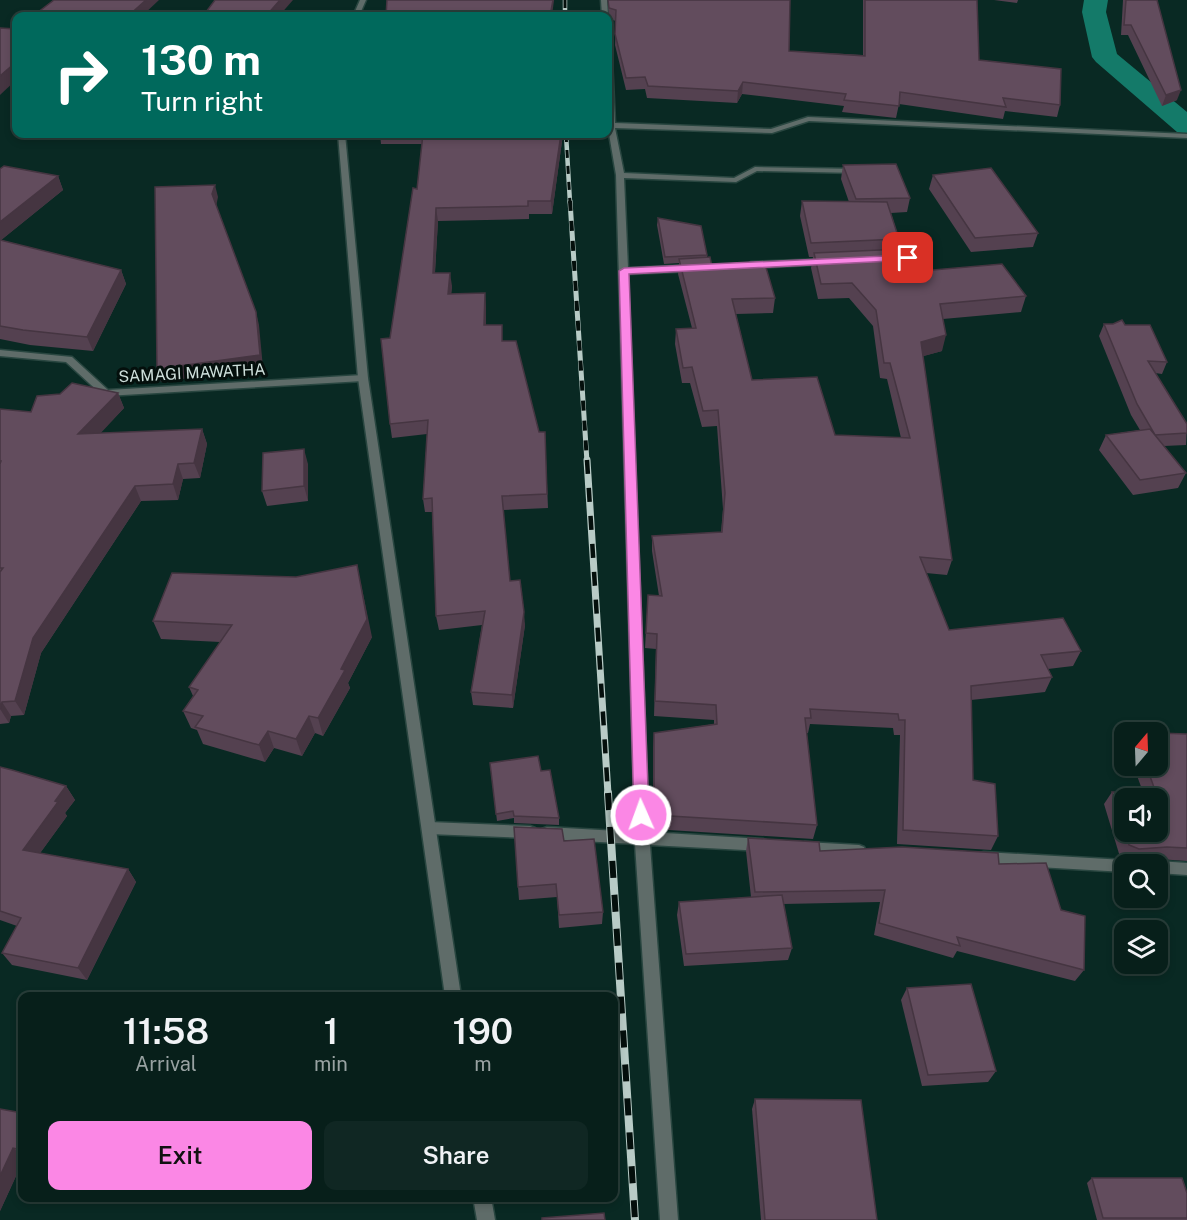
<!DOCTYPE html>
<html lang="en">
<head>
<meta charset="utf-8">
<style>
  body { margin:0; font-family:"Public Sans",sans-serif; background:#102723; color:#f1f3f6; height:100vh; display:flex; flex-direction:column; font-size:22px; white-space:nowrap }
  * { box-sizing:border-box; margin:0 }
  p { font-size:20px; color:#98a2a2 }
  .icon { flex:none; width:33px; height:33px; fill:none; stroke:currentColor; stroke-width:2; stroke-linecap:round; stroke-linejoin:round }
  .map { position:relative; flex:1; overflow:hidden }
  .details { position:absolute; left:18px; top:992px; width:600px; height:210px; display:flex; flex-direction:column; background:#071f1a; border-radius:12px; box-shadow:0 3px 9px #0003,0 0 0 2px #283d39 }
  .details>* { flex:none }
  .hud { position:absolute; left:12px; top:12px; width:600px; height:126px; border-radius:12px; box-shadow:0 3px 9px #0003,0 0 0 2px #283d39; background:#00695c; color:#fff; overflow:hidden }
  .needle { width:39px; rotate:19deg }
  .controls { position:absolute; left:1114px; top:722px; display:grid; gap:12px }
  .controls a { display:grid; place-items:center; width:54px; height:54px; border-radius:12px; background:#071f1a; box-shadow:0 3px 9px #0003,0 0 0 2px #283d39; font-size:30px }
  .pin { position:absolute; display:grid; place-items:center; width:51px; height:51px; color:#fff; margin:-26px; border-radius:12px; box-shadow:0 3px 9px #0006 }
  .me { position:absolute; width:66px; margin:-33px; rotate:358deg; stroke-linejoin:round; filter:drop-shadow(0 0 4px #0008) }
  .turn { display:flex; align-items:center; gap:21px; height:126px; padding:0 30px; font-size:27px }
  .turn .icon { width:78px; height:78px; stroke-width:2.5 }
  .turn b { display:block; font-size:42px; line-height:51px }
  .eta { display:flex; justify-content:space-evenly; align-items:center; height:102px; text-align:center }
  .eta b { font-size:36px; font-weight:600; line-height:42px }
  .primary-button { display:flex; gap:12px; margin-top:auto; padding:12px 30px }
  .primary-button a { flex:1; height:69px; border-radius:12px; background:#fb87e5; color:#111; font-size:24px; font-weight:600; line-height:69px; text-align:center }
  .primary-button a+a { background:#102723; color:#f1f3f6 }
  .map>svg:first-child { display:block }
</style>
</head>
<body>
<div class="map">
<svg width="1187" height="1220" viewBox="0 0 1187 1220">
  <rect width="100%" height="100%" fill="#092923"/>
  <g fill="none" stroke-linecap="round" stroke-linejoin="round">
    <!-- canal -->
    <polygon fill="#147a69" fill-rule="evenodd" points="1084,0 1108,0 1106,12 1117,54 1187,112 1187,134 1177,132 1096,62 1092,57 1082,12"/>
    <defs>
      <g id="minor">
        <polygon points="601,0 607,0 608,16 608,17 602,16"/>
        <polygon points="608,58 612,60 615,123 771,129 808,117 1187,134 1187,138 809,121 772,133 615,128 624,173 734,178 755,167 858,169 862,171 858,173 757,171 736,182 624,178 628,268 694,265 698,268 694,271 628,274 649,832 763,839 768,841 770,845 768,849 763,851 650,845 678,1220 660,1220 635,844 547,839 542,837 540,833 542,829 547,827 635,832 616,175 608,128"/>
        <polygon points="826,259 829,260 829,264 751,268 747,265 751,262"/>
        <polygon points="0,350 72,357 108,390 363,375 368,378 363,381 106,396 102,395 66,362 0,356"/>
        <polygon points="429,822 530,826 535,828 537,832 535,836 530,838 429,834 424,832 422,828 424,824"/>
        <polygon points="805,842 859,845 864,847 866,851 864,855 859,857 805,854 800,852 798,848 800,844"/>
        <polygon points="984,852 1125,860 1131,864 1125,864 1125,872 984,864 979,863 977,858 979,853"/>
        <polygon points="1158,861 1187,863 1187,875 1158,873 1158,864 1152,864"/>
      </g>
      <g id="tertiary">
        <polygon points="360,0 366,0 359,16 353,16"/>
        <polygon points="338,134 345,134 368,378 461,996 445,996 358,378"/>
        <polygon points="473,1197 491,1197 495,1220 477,1220"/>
      </g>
    </defs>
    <!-- minor casing -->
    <use href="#minor" stroke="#294640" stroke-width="3"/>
    <!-- tertiary casing -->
    <use href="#tertiary" stroke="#294640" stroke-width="3"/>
    <!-- minor -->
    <use href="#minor" fill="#5f6c69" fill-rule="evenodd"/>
    <!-- tertiary -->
    <use href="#tertiary" fill="#5f6c69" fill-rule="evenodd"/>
    <defs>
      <g id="rail-far3">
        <polyline points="565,0 565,16"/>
        <polyline points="566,134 570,203"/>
      </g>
      <polyline id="rail-far2" points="570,201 587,462"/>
      <polyline id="rail-far1" points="587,460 608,794"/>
      <polyline id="rail" points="608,793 635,1220"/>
    </defs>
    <!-- rail-far3 casing -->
    <use href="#rail-far3" stroke="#b8cbc6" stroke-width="4.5"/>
    <!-- rail-far2 casing -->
    <use href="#rail-far2" stroke="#b8cbc6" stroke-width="5"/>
    <!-- rail-far1 casing -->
    <use href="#rail-far1" stroke="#b8cbc6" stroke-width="7"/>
    <!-- rail casing -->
    <use href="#rail" stroke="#b8cbc6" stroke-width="8"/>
    <!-- rail-far3 -->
    <use href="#rail-far3" stroke="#040f0c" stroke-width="3" stroke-dasharray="8" stroke-linecap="butt"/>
    <!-- rail-far2 -->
    <use href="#rail-far2" stroke="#040f0c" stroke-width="4" stroke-dasharray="10" stroke-linecap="butt"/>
    <!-- rail-far1 -->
    <use href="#rail-far1" stroke="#040f0c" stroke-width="4.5" stroke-dasharray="14" stroke-linecap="butt"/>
    <!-- rail -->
    <use href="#rail" stroke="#040f0c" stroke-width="6" stroke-dasharray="17" stroke-linecap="butt"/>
  </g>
  <!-- wall -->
  <g fill="#544150">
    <polygon points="608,0 790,0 789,51 863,55 863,0 977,0 979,60 1060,105 1057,117 1005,111 1003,119 899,104 896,118 842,112 844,106 742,94 737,103 647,98 645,89 626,90 615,45 616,21 609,19"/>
    <polygon points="994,0 1018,0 1017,3"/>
    <polygon points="1123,0 1157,0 1177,100 1162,106 1128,35 1121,35"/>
    <polygon points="380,134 563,134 552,214 529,214 529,219 438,221 435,273 452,286 451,294 485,293 486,325 503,341 539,432 545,432 548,508 503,510 510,581 525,625 513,708 473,705 471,692 482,625 439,630 436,616 432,512 425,512 423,499 427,434 392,438 390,424 390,338 417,189 422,144 381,144"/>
    <polygon points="843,165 910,198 907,212 891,213 899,239 897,249 910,272 1026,296 1021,312 943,319 942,351 923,356 952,560 947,575 926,573 949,630 1081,651 1073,666 1048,669 1052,677 1045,692 971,700 973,780 998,836 991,850 897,844 900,735 894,735 893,728 810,724 808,733 806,733 817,825 813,839 653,829 653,747 654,733 714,724 714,720 654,716 656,649 645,648 648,595 659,596 652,551 652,536 721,532 723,509 717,426 702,427 690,383 682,383 675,344 676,329 692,328 678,274 679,263 664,264 657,225 658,218 707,255 707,257 712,267 775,298 773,313 736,314 752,380 835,435 901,438 887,379 880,378 873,326 849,298 818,299 811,268 813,257 809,257 800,216 802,201 849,202 841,179"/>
    <polygon points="0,169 58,176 63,190 1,240 121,270 126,284 93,351 30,345 0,339"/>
    <polygon points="933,175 1038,233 1033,247 971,252 929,189"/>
    <polygon points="1104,324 1125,325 1167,362 1162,374 1155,373 1187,424 1186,445 1164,446 1186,473 1178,488 1133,495 1099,450 1106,435 1140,430 1131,415 1099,336"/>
    <polygon points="118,393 124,408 100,433 202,429 207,444 200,478 183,479 178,500 141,501 41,653 24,715 11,716 9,723 0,724 0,409 31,412"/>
    <polygon points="308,464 308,501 267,506 262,491"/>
    <polygon points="172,573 372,637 348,683 350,688 323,736 315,733 302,756 274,748 265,762 203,744 197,730 191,728 183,711 193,696 189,687 220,642 161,639 153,621"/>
    <polygon points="1187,734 1187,861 1158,859 1130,861 1120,857 1104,804 1112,792 1143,792 1133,765 1158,765"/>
    <polygon points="490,763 541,771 559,818 559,825 514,823 514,818 497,821"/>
    <polygon points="0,767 66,786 75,800 65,813 67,816 40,853 128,869 136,882 87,980 12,965 2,953 17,926 0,920"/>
    <polygon points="748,838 820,851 999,864 1061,910 1084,970 1075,981 957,951 953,958 874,935 880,902 783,904 792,948 788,960 684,966 677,915 679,902 751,897 746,851"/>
    <polygon points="564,841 603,912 602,924 559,928 557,897 519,900 518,887"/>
    <polygon points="907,988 996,1071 988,1082 922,1086 901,1000"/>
    <polygon points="755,1099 877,1220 761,1220 752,1109"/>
    <polygon points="0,1109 22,1113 22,1163 0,1211"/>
    <polygon points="1092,1178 1187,1193 1187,1220 1097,1220 1087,1183"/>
    <polygon points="257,1197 289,1197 288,1200"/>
  </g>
  <!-- shaded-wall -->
  <g fill="#453541">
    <polygon points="146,0 159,0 142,16 128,16"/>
    <polygon points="280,0 293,0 279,16 266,16"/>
    <polygon points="553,0 554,0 552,16 550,16"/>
    <polygon points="16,62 16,80 0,95 0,76"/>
    <polygon points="743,82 742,94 737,103 738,91"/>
    <polygon points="1181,90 1177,100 1162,106 1166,95"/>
    <polygon points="561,134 563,134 552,214 551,201"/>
    <polygon points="58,176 63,190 0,241 0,222"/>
    <polygon points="215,185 218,197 216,207 212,194"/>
    <polygon points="436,208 438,221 434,286 433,273"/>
    <polygon points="121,270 126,284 93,351 87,337"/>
    <polygon points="450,273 452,286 450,307 448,294"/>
    <polygon points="485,293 486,307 486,339 484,325"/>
    <polygon points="256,312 259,325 263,368 161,382 157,369"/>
    <polygon points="946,335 942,351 917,358 921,342"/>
    <polygon points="118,393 124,408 85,450 78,434"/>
    <polygon points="202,429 207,444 200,478 194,463"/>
    <polygon points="304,449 308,464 308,501 304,486"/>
    <polygon points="178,464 183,479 178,500 173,484"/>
    <polygon points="135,486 141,501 41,653 24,715 15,701 33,638"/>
    <polygon points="361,584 372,637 348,683 350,688 323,736 318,718 341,669"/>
    <polygon points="524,612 525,625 513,708 512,695"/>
    <polygon points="2,702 11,716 9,723 0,709"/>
    <polygon points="309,716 315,733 302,756 296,739"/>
    <polygon points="268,731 274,748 265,762 259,745"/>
    <polygon points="66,786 75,800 65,813 67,816 33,863 23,850 55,801"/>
    <polygon points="128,869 136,882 87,980 78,968"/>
    <polygon points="13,1148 22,1155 22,1163 0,1211 0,1176"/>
  </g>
  <!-- building -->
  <g fill="#624c5d" stroke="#453541" stroke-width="1.5" fill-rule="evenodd">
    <polygon points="54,0 146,0 128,16 33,16"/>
    <polygon points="215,0 280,0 266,16 203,16"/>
    <polygon points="387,0 553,0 550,16 386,16"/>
    <polygon points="608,0 790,0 789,51 865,56 865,0 977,0 979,60 1061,69 1060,105 1003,98 1006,107 900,92 899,106 844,100 846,94 743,82 738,91 648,86 645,77 626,78 615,34 616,10 609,8"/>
    <polygon points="1126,0 1157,0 1181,90 1166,95 1131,25 1124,25"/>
    <polygon points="0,28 16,29 16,62 0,76"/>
    <polygon points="423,134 561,134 551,201 528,201 528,206 436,208 433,273 450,273 448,294 485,293 484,325 502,325 502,341 516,341 539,432 545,432 547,494 502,496 510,581 520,580 524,612 512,695 471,692 485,611 436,616 432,498 423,499 428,420 390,424 381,339 390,338 413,188 417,189"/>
    <polygon points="896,164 910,198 856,199 843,165"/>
    <polygon points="4,166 58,176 0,222 0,169"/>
    <polygon points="991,168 1038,233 975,238 933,175"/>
    <polygon points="215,185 212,194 256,312 260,355 157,369 155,187"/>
    <polygon points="802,201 887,202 899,239 811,243"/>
    <polygon points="658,218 701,226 707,255 665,257"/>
    <polygon points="0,240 121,270 87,337 23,330 0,326"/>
    <polygon points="902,249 910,272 1002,264 1026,296 940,304 946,335 921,342 952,560 920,557 949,630 1063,618 1081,651 1041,655 1052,677 971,686 973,780 995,784 998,836 903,830 905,720 899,720 898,714 810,709 811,718 805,718 817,825 654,815 654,733 717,724 716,705 655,701 657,634 646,633 648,595 662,596 652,536 722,532 725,493 718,410 703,411 692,367 683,368 676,329 696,328 679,259 710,257 712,267 765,264 775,298 732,299 752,380 817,377 835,435 910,438 890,363 884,363 876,310 852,283 821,284 814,253"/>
    <polygon points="1122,320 1125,325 1150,325 1167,362 1148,361 1187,424 1187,433 1155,435 1137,404 1104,324 1113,324"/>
    <polygon points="72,383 118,393 78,434 202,429 194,463 178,464 173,484 135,486 33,638 15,701 2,702 0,709 0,572 3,568 0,568 0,464 1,461 0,461 0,409 31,412 37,396 60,394"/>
    <polygon points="1150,429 1186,473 1140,480 1106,435"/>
    <polygon points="304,449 304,486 262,491 263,453"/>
    <polygon points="357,565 367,619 341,669 345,670 318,718 309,716 296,739 268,731 259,745 195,727 203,716 183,711 198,690 189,687 232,625 153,621 172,573 296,577"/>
    <path d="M 1158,733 L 1187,734 L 1187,848 L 1167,847 L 1139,849 L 1129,845 L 1112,792 L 1156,793 L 1146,765 L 1158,765 ZM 1125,798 L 1158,798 L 1158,831 L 1125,831 Z"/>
    <polygon points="538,756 541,771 550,770 559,818 514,816 513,811 496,814 490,763"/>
    <polygon points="0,767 12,770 66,786 55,801 58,802 23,850 128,869 78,968 2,953 21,918 0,911"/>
    <polygon points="514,827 562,829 564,841 594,839 603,912 559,915 556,884 518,887"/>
    <polygon points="748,838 819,842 820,851 902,847 998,853 999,864 1046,863 1061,910 1085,916 1084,970 957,937 960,946 879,923 885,890 755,892"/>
    <polygon points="782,895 792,948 686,954 679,902"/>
    <polygon points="971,984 996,1071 928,1075 907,988"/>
    <polygon points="755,1099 861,1100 877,1220 765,1220"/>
    <polygon points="0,1109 22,1113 22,1150 13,1148 0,1176"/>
    <polygon points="1092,1178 1182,1178 1187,1193 1187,1218 1103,1218"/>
    <polygon points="604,1213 605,1220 542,1220 542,1218"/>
  </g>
  <!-- route -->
  <polygon fill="#fb87e5" stroke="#a35895" stroke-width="1.5" points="908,255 911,256 911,260 629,274 649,815 647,820 636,820 634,815 619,271 624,268"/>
  <g text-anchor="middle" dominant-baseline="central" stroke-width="6" stroke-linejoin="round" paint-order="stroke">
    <!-- street labels -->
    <g font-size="16" fill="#cedfdb" stroke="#040f0c">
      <text transform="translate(192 373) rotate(-3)">SAMAGI MAWATHA</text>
    </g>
  </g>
</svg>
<div class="controls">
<a><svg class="needle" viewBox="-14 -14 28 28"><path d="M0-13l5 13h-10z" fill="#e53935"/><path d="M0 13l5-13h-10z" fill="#98a2a2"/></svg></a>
<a><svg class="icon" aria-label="sound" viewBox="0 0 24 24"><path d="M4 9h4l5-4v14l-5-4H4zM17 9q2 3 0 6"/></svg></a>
<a><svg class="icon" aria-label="search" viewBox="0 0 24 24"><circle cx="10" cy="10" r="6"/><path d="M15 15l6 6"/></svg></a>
<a><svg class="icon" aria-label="layers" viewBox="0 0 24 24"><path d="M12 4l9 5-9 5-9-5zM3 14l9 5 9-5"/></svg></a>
</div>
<div class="pin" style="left:908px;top:258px;background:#d93025"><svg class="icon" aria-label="arrive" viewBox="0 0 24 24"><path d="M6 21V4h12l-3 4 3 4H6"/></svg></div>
<svg class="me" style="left:641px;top:815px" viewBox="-20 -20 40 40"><circle r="17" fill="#fb87e5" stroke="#fff" stroke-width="3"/><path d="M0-11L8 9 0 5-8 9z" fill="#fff"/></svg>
<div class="hud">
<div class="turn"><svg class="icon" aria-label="right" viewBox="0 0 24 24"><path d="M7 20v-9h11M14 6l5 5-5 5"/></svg><div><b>130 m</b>Turn right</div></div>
</div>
<section class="details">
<div class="eta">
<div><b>11:58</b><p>Arrival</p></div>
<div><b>1</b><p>min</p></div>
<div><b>190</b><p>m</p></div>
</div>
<div class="primary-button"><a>Exit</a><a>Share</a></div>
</section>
</div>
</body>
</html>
